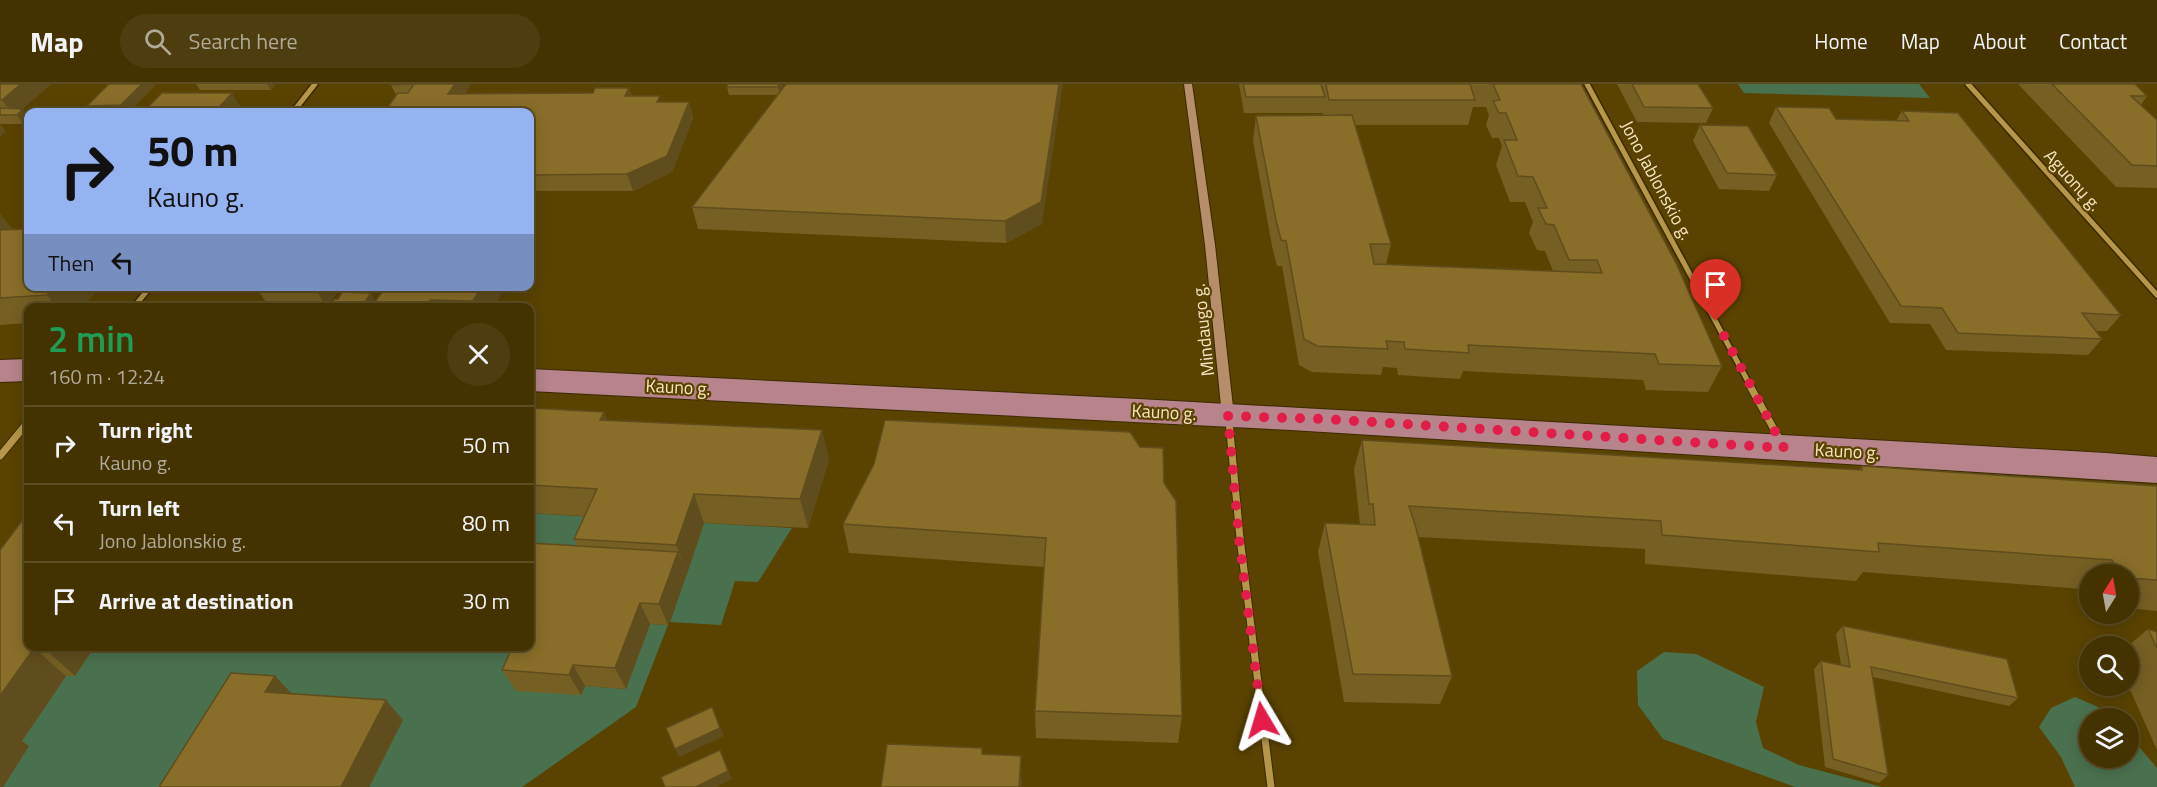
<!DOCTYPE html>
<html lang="en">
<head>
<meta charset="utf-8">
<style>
  body { margin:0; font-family:"Titillium Web",sans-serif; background:#4e3e0f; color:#f1f3f6; height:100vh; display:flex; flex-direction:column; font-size:22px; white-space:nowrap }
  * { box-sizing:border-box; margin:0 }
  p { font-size:20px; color:#afaa99 }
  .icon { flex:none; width:33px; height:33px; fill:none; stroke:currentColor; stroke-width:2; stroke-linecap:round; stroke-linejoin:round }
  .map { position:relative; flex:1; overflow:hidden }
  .sheet { position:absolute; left:24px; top:219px; width:510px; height:348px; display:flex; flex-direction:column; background:#443200; border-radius:12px; box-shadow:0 3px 15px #0003,0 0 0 2px #5c4d22 }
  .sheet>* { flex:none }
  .banner { position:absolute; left:24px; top:24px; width:510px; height:183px; border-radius:12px; box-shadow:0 3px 15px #0003,0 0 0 2px #5c4d22; background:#95b2f1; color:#111; overflow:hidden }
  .needle { width:39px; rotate:11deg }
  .buttons { position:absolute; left:2079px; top:480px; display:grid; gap:12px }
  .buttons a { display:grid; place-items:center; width:60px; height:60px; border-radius:50%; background:#443200; box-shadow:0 3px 15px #0003,0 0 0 2px #5c4d22; font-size:30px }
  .pin { position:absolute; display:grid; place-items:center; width:51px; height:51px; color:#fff; margin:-62px -26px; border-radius:50% 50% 50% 0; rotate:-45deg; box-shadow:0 0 6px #0007 }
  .pin .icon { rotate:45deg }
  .me { position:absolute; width:66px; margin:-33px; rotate:353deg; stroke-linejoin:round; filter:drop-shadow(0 0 4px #0008) }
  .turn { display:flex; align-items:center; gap:21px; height:126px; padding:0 24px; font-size:27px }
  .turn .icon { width:78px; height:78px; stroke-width:2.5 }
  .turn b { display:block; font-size:42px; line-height:51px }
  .then { display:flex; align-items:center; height:57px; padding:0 24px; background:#0003; gap:12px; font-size:22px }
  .round { display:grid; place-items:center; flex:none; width:63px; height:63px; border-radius:32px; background:#4e3e0f }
  .summary { display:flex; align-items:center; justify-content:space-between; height:102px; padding:0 24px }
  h1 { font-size:36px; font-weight:600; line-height:45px; color:#1e9e55 }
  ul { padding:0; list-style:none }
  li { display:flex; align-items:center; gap:18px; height:78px; padding:0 24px; border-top:2px solid #5c4d22 }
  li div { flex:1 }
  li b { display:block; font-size:22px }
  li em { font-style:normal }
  header { display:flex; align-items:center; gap:36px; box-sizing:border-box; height:84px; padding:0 30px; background:#443200; border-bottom:2px solid #5c4d22 }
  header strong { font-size:28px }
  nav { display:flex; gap:33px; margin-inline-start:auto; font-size:21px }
  .search { width:420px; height:54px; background:#4e3e0f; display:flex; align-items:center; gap:15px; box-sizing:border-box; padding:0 21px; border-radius:33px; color:#afaa99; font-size:22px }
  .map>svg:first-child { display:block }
</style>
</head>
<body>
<header>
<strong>Map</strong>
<div class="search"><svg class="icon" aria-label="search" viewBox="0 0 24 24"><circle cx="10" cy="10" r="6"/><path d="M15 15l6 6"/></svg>Search here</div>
<nav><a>Home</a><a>Map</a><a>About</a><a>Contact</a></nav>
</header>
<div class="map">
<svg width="2157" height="703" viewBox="0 0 2157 703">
  <rect width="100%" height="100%" fill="#5a4300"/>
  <!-- green -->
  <g fill="#4a714e">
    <polygon points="1738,0 1919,0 1930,14 1744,9"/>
    <polygon points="530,429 610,434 589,484 530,480"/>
    <polygon points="704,439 792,444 758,498 735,497 721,541 670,538"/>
    <polygon points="650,540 668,541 636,623 522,703 369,703 402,637 194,703 3,703 18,662 66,592 95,563 525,563 581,611 585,602 626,605"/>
    <polygon points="1664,568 1696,570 1764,603 1756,638 1763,664 1799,681 1882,703 1795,703 1663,655 1638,621 1637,587"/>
    <polygon points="2075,613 2110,628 2115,634 2090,634 2090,674 2128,674 2129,651 2157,684 2157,703 2075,703 2061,673 2039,643 2051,624"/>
  </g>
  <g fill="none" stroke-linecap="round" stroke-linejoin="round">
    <defs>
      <g id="minor-far1">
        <polyline points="1587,0 1751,303"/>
        <polyline points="1968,0 2157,211"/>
        <polyline points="293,28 315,0"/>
        <polyline points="133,224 151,202"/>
      </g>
      <g id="minor">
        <polyline points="1750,302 1780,356"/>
        <polyline points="1229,337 1240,454 1271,703"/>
        <polyline points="0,372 28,338"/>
      </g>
      <polygon id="secondary" points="1184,0 1192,0 1215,161 1234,332 1228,336 1222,332 1205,161"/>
      <g id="primary">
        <polygon points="28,275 28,297 0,298 0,276"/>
        <polygon points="530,285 1139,315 2106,369 2157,373 2157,399 1291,346 530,307"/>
      </g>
    </defs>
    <!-- minor-far1 casing -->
    <use href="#minor-far1" stroke="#3a2b00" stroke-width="8"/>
    <!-- minor casing -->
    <use href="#minor" stroke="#3a2b00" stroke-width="9"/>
    <!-- secondary casing -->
    <use href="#secondary" stroke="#3a2b00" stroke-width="2"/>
    <!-- primary casing -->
    <use href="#primary" stroke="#3a2b00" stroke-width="2"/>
    <!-- minor-far1 -->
    <use href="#minor-far1" stroke="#b6974a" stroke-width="5"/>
    <!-- minor -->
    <use href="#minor" stroke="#b6974a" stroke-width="7"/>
    <!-- secondary -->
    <use href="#secondary" fill="#b68e6a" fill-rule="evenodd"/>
    <!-- primary -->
    <use href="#primary" fill="#b6848a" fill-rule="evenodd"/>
  </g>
  <!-- wall -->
  <g fill="#765f23" fill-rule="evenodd">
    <polygon points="0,0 51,0 22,25 28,33 28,34 23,40 0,40 5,47 0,52"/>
    <polygon points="156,0 128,28 92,28 87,22"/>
    <polygon points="196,0 276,0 271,6 200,6"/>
    <polygon points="471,0 465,10 593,9 629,4 632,12 662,18 689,18 693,34 672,88 633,107 530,107 530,28 390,28 387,24 396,11 391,1"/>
    <polygon points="728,0 783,0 782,5 1042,140 1006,159 698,145 692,123 777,11 729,11 727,3"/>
    <path d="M 1239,0 L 1581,0 L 1722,282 L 1708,308 L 1646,306 L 1643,296 L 1463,287 L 1460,295 L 1398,291 L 1397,284 L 1383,283 L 1381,291 L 1312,288 L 1299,281 L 1282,182 L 1277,182 L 1272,162 L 1253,57 L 1256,32 L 1323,31 L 1322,27 L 1322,29 L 1244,29 ZM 1473,23 L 1486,23 L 1489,31 L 1486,41 L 1492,54 L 1499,54 L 1502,62 L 1496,81 L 1510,118 L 1525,118 L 1533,138 L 1529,149 L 1537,166 L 1545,167 L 1553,187 L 1386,180 L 1391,160 L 1355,41 L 1468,41 Z"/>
    <polygon points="1617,0 1698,0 1713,24 1706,39 1637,38"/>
    <polygon points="2018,0 2135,0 2147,12 2141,21 2157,36 2157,104 2116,103"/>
    <polygon points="1776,23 1836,35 1896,37 1902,27 2121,231 2107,247 2096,247 2102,255 2088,271 1946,266 1930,240 1890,239 1769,39"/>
    <polygon points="1700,41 1777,91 1769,107 1719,105 1693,57"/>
    <polygon points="0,130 12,145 28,202 101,202 81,224 28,224 28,239 0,241"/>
    <polygon points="255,202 341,202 330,218 325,221 266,218"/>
    <polygon points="501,210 493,224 378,224 376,219 372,224 328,224 376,217"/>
    <polygon points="530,324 607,336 829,375 808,444 704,439 668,541 650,540 626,605 585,602 581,611 516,607 502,586 578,462 574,455 585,432 530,429"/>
    <polygon points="1362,356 1859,386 1862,382 2157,402 2157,527 2128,524 2128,490 2090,490 2090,516 2082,505 1863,488 1856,497 1645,480 1645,465 1418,453 1452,592 1440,620 1344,618 1318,468 1325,439 1360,440 1354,385"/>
    <polygon points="1164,399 1182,632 1178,659 1036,654 1035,627 1044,483 849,469 843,440"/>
    <polygon points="0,466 95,562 75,592 66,592 22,657 29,662 3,703"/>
    <polygon points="1843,542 2018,614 2009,622 1873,593 1888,691 1879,699 1825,683 1814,585 1821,577 1841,581 1836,550"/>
    <polygon points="2148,545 2157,548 2157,666 2128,601 2128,562"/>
  </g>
  <!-- shaded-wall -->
  <g fill="#604d1d">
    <polygon points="21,0 51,0 14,32 2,16"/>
    <polygon points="142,0 156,0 128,28 126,28 121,21"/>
    <polygon points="267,0 276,0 271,6"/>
    <polygon points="455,0 471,0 455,26 448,10"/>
    <polygon points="779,0 783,0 780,11 778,3"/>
    <polygon points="1059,0 1063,0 1042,140 1006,159 1005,137"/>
    <polygon points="629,4 634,20 625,12"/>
    <polygon points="232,9 244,28 215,28"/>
    <polygon points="689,18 693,34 672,88 633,107 627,90"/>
    <polygon points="23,25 28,33 28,34 23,40 17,31"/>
    <polygon points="0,40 5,47 0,52"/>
    <polygon points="0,130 19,153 0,169"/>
    <polygon points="55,202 101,202 81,224 57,224 47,211"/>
    <polygon points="318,202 341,202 330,218 325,221 315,204"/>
    <polygon points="482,202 498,202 501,210 493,224 476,224 473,217"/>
    <polygon points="371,209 376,218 372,224 361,224"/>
    <polygon points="430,216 434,224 429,224 427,220"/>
    <polygon points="604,328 616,358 600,336"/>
    <polygon points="822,346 829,375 808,444 800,415"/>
    <polygon points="694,410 704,439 687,490 676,461"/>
    <polygon points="678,468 687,490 668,541 659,520"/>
    <polygon points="640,519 650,540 626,605 615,584"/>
    <polygon points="45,562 95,562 75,592 44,564"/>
    <polygon points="34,564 66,592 22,657 29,662 3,703 0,703 0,612"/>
    <polygon points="573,581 585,602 581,611 569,591"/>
    <polygon points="275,592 294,612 265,608"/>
    <polygon points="386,616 403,636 369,703 341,703"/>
    <polygon points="712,623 724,652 679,673 675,665"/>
    <polygon points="720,666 732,695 716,703 696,703"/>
    <polygon points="1021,672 1022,703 1019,703"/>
  </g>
  <!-- building -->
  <g fill="#896e29" stroke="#604d1d" stroke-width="1.5">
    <polygon points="0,0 21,0 2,16 0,16"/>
    <polygon points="109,0 142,0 121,21 87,22"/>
    <polygon points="392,0 455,0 448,10 593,9 595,4 629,4 625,12 660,12 657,18 689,18 667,72 627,90 530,91 530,28 395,28 398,24 387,24 398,9 408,9 414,0 391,1"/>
    <polygon points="728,0 779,0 778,3 727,3"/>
    <polygon points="786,0 1059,0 1041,118 1005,137 692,123"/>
    <polygon points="1243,0 1321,0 1325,13 1246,13"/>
    <polygon points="1326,0 1470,0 1475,16 1329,16"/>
    <polygon points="1493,0 1581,0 1676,179 1722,282 1659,280 1655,270 1468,261 1469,269 1405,265 1404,258 1386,257 1388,265 1317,262 1304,255 1286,157 1281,156 1276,136 1256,32 1352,31 1391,160 1370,160 1374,180 1602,189 1597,176 1569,176 1554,141 1546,140 1538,124 1547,124 1533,93 1518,92 1504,56 1517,56 1506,29 1499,29 1493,17 1500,16"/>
    <polygon points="1632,0 1698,0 1713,24 1644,23"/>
    <polygon points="2052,0 2135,0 2147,12 2131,12 2157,36 2157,82 2132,81"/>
    <polygon points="162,9 232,9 215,28 143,28"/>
    <polygon points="1776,23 1829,24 1836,35 1909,37 1902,27 1958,29 2121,231 2082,229 2102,255 1958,249 1942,224 1901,222"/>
    <polygon points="0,24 23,25 17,31 0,31"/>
    <polygon points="1700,41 1748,42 1777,91 1727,89"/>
    <polygon points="28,145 28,202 55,202 47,211 0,214 0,146"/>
    <polygon points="282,202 318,202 315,204"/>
    <polygon points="386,202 482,202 473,217 430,216 427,220 375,218"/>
    <polygon points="342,208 371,209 361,224 328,224 334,215 338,215"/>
    <polygon points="530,324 604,328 600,336 822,346 800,415 694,410 676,461 574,455 597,405 530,401"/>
    <polygon points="885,336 1130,348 1140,363 1163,364 1164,399 1176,417 1182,632 1035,627 1046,454 843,440 874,380"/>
    <polygon points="1362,356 1862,386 1862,382 2157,402 2157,496 2128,494 2128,490 2121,490 2112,476 1878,459 1879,468 1662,451 1661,437 1409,422 1416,444 1452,592 1353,590 1325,439 1375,441 1373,420 1369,420"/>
    <polygon points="28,429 28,562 45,562 44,564 34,564 0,612 0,466"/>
    <polygon points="530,459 678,468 659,520 640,519 615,584 573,581 569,591 502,586 513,562 530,562"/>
    <polygon points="1843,542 2007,575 2018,614 1871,583 1888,691 1833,675 1821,577 1850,583"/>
    <polygon points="2148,545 2157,548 2157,564"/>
    <polygon points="231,589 275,592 265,608 386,616 341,703 159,703"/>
    <polygon points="712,623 720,644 675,665 666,644"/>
    <polygon points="887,660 982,664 982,670 1021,672 1019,703 881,703"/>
    <polygon points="720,666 728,687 696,703 665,703 661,693"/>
  </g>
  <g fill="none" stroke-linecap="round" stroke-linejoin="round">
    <!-- route -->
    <polyline stroke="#e11d48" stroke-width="10" stroke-dasharray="0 18" points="1262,636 1239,454 1228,332 1323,335 1784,364 1716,237"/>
  </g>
  <g text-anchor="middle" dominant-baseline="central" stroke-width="4.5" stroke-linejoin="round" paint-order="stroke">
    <!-- street labels -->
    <g font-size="18" fill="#f5e5c0" stroke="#5a4300">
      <text transform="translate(1657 96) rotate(62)">Jono Jablonskio g.</text>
      <text transform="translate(2073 96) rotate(48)">Aguonų g.</text>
      <text transform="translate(1203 246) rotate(-96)">Mindaugo g.</text>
      <text transform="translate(678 303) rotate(3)">Kauno g.</text>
      <text transform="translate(1164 328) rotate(3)">Kauno g.</text>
      <text transform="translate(1847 367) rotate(3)">Kauno g.</text>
    </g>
  </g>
</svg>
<div class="buttons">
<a><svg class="needle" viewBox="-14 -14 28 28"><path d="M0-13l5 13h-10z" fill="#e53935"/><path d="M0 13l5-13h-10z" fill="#afaa99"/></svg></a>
<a><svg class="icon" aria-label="search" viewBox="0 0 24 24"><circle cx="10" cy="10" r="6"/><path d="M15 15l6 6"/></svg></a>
<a><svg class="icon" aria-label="layers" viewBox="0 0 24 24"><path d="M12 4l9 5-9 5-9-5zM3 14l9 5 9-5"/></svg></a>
</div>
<div class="pin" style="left:1716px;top:237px;background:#d93025"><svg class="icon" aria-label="arrive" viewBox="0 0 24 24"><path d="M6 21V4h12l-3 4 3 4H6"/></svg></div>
<svg class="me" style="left:1262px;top:636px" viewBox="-20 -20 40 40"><path d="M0-17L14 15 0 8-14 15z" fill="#e11d48" stroke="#fff" stroke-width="4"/></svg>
<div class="banner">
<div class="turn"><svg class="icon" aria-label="right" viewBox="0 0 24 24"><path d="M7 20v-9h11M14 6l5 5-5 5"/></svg><div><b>50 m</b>Kauno g.</div></div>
<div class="then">Then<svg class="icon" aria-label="left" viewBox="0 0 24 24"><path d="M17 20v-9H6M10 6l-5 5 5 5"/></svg></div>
</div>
<section class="sheet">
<div class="summary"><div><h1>2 min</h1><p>160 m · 12:24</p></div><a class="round"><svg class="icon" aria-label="close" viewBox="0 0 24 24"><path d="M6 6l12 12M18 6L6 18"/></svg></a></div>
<ul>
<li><svg class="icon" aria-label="right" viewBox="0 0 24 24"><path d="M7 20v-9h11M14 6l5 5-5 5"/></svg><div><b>Turn right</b><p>Kauno g.</p></div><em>50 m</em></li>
<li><svg class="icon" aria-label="left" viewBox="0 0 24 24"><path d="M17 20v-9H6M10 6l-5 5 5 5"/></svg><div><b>Turn left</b><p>Jono Jablonskio g.</p></div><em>80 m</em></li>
<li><svg class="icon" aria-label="arrive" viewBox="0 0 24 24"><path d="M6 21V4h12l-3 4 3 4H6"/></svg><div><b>Arrive at destination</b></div><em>30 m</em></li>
</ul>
</section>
</div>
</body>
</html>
